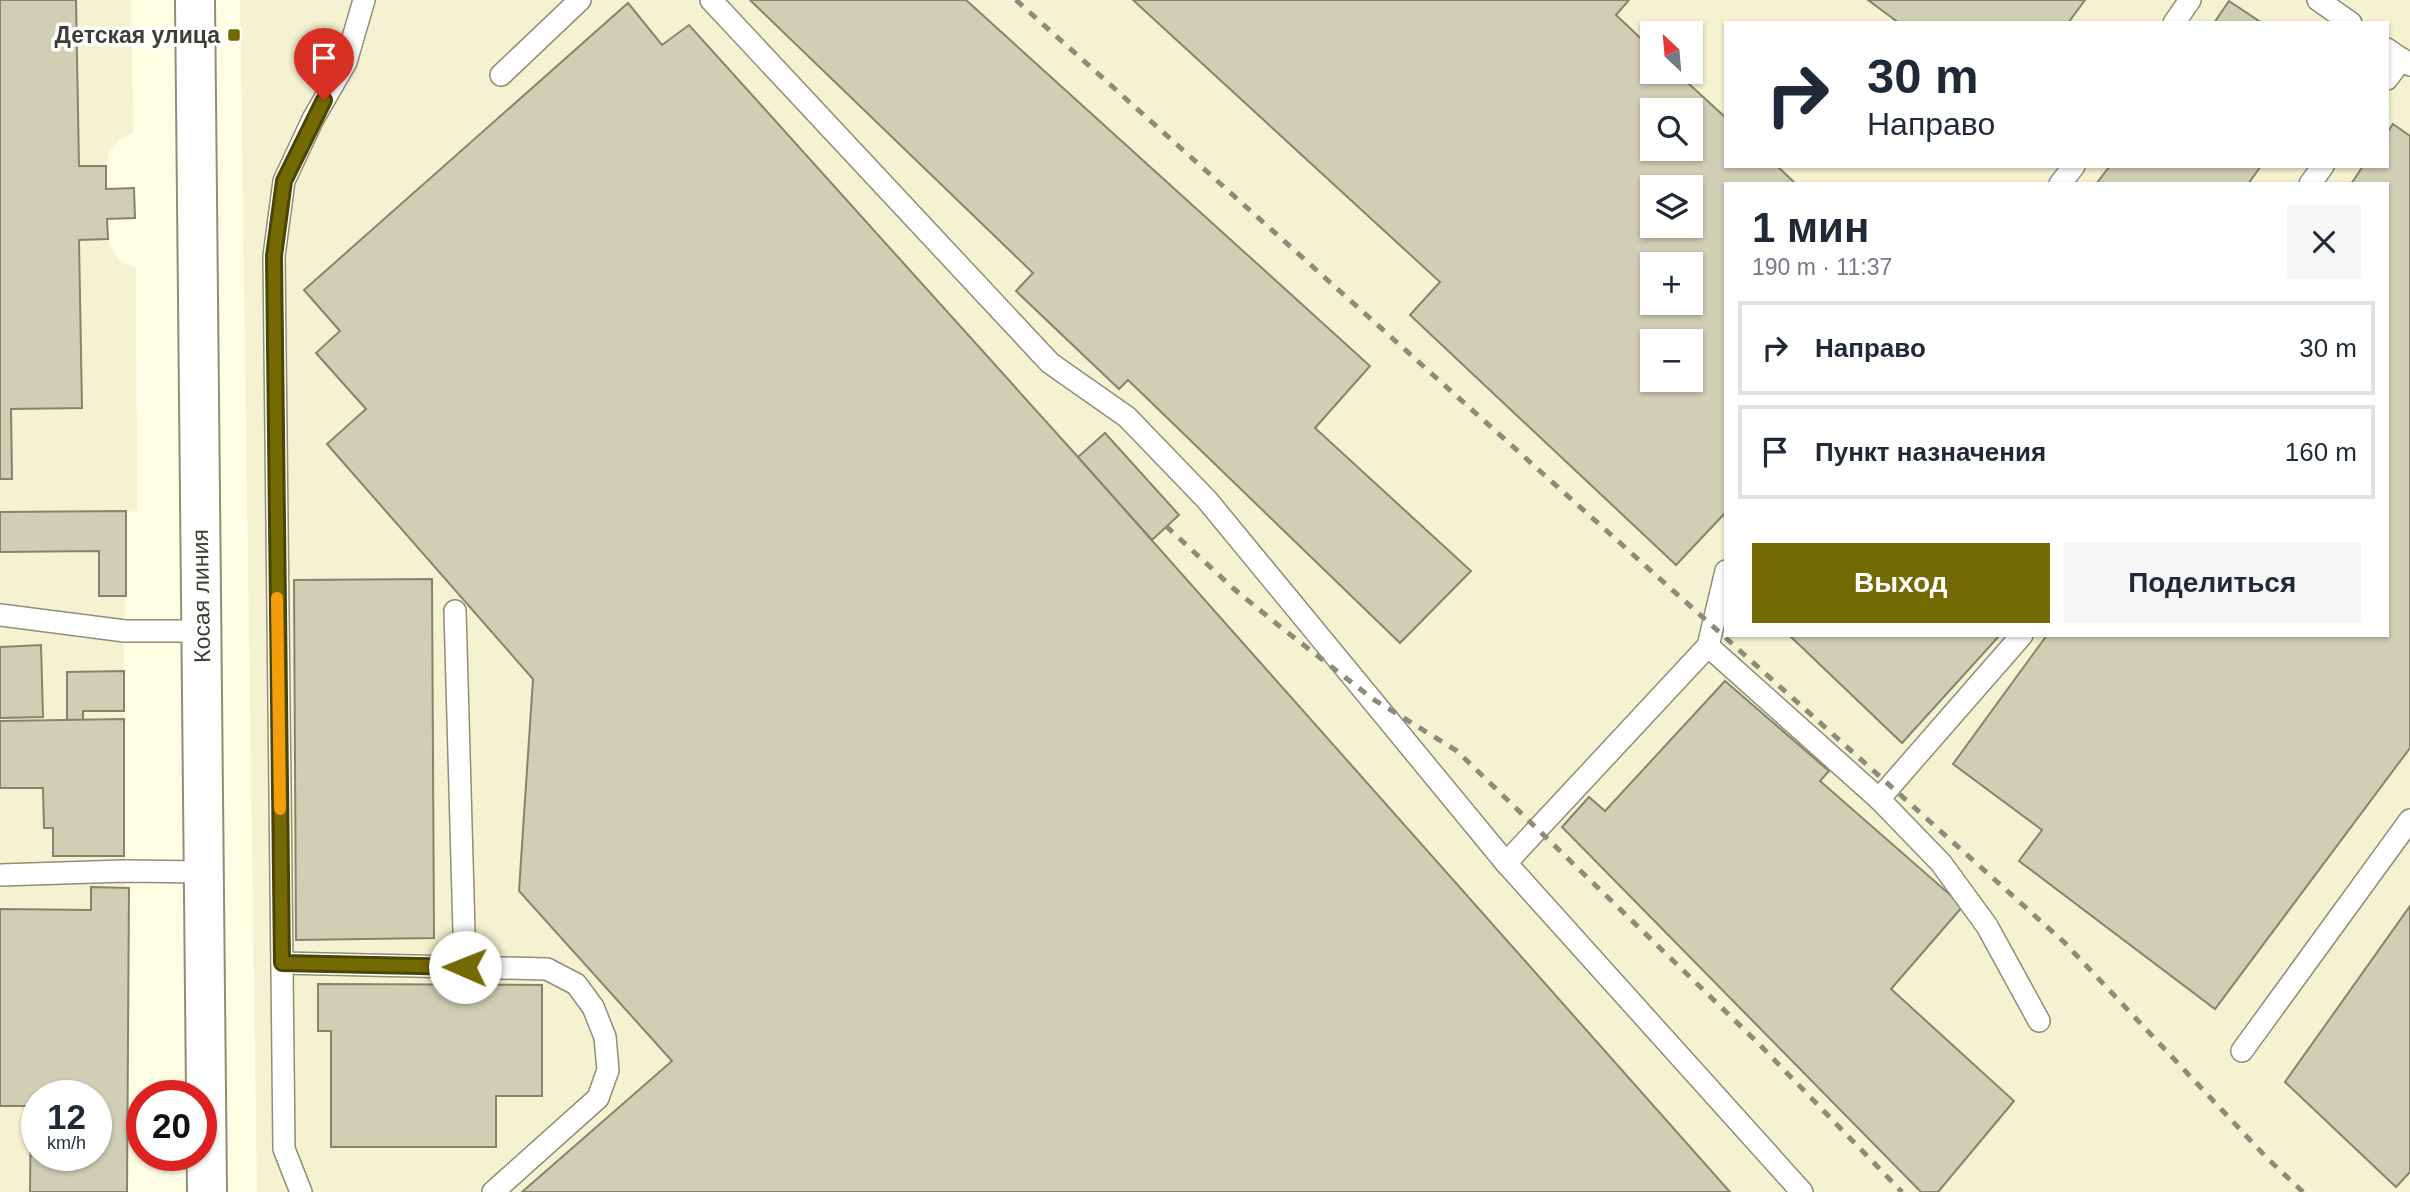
<!DOCTYPE html>
<html lang="ru">
<head>
<meta charset="utf-8">
<style>
  body { margin:0; font-family:Arial,sans-serif; background:#f6f6f7; color:#1f2937; height:100vh; display:flex; flex-direction:column; font-size:26px; white-space:nowrap }
  * { box-sizing:border-box; margin:0 }
  p { font-size:23px; color:#747a83 }
  .icon { flex:none; width:38px; height:38px; fill:none; stroke:currentColor; stroke-width:2; stroke-linecap:round; stroke-linejoin:round }
  .map { position:relative; flex:1; overflow:hidden }
  .sheet { position:absolute; left:1724px; top:182px; width:665px; height:455px; display:flex; flex-direction:column; background:#fff; border-radius:0px; box-shadow:0 2px 5px #0004 }
  .sheet>* { flex:none }
  .guide { position:absolute; left:1724px; top:21px; width:665px; height:147px; border-radius:0px; box-shadow:0 2px 5px #0004; background:#fff; color:#1f2937; overflow:hidden }
  .needle { width:46px; rotate:334deg }
  .controls { position:absolute; left:1640px; top:21px; display:grid; gap:14px }
  .controls a { display:grid; place-items:center; width:63px; height:63px; border-radius:0px; background:#fff; box-shadow:0 2px 5px #0004; font-size:35px }
  .speed { position:absolute; left:21px; top:1080px; display:flex; gap:14px; font-size:35px; font-weight:700; text-align:center }
  .speed>* { display:grid; place-content:center; width:91px; height:91px; border-radius:50%; background:#fff; box-shadow:0 2px 5px #0004; line-height:1 }
  .speed small { font-size:18px; font-weight:400 }
  .speed .limit { border:10px solid #d22; background:#fff; color:#111 }
  .pin { position:absolute; display:grid; place-items:center; width:60px; height:60px; color:#fff; margin:-72px -30px; border-radius:50% 50% 50% 0; rotate:-45deg; box-shadow:0 0 7px #0007 }
  .pin .icon { rotate:45deg }
  .me { position:absolute; width:77px; margin:-38px; rotate:271deg; stroke-linejoin:round; filter:drop-shadow(0 0 5px #0008) }
  .turn { display:flex; align-items:center; gap:24px; height:147px; padding:0 28px; font-size:32px }
  .turn .icon { width:91px; height:91px; stroke-width:2.5 }
  .turn b { display:block; font-size:49px; line-height:60px }
  .round { display:grid; place-items:center; flex:none; width:74px; height:74px; border-radius:0px; background:#f6f6f7 }
  .head { display:flex; align-items:center; justify-content:space-between; height:119px; padding:0 28px }
  h1 { font-size:42px; font-weight:700; line-height:52px }
  .action { display:flex; gap:14px; margin-top:auto; padding:14px 28px }
  .action a { flex:1; height:80px; border-radius:0px; background:#736a03; color:#fff; font-size:28px; font-weight:700; line-height:80px; text-align:center }
  .action a+a { background:#f6f6f7; color:#1f2937 }
  ul { padding:0; list-style:none }
  li { display:flex; align-items:center; gap:21px; height:94px; margin:0 14px 10px; padding:0 14px; border:4px solid #e0e1e3; border-radius:0px }
  li div { flex:1 }
  li b { display:block; font-size:26px }
  li em { font-style:normal }
  .map>svg:first-child { display:block }
</style>
</head>
<body>
<div class="map">
<svg width="2410" height="1192" viewBox="0 0 2410 1192">
  <rect width="100%" height="100%" fill="#fffde3"/>
  <!-- built -->
  <g fill="#f4f2d0" fill-rule="evenodd">
    <path d="M 0,0 L 131,0 L 133,133 L 120,139 L 109,150 L 106,166 L 107,189 L 134,188 L 135,218 L 107,219 L 108,239 L 114,254 L 123,263 L 136,268 L 137,511 L 126,512 L 124,671 L 125,888 L 129,888 L 127,1192 L 0,1192 ZM 37,1096 L 96,1096 L 96,1155 L 37,1155 Z"/>
    <path d="M 240,0 L 2410,0 L 2410,1192 L 257,1192 ZM 1726,23 L 2387,23 L 2387,166 L 1726,166 ZM 1652,33 L 1690,33 L 1690,72 L 1652,72 ZM 1652,110 L 1690,110 L 1690,149 L 1652,149 ZM 1726,184 L 2387,184 L 2387,635 L 1726,635 ZM 1652,187 L 1690,187 L 1690,226 L 1652,226 ZM 1652,264 L 1690,264 L 1690,303 L 1652,303 ZM 1652,341 L 1690,341 L 1690,380 L 1652,380 Z"/>
  </g>
  <!-- building -->
  <g fill="#d0ceb5" stroke="#86846d" stroke-width="2" fill-rule="evenodd">
    <polygon points="0,0 76,0 79,166 106,166 106,189 134,188 135,218 107,219 108,239 79,240 82,408 11,409 12,479 0,479"/>
    <polygon points="750,0 966,0 1370,366 1315,428 1471,571 1400,643 1128,380 1119,389 1016,291 1033,273"/>
    <path d="M 1133,0 L 1629,0 L 1616,15 L 1652,49 L 1652,72 L 1676,72 L 1726,118 L 1726,166 L 1777,166 L 1796,184 L 1726,184 L 1726,512 L 1676,565 L 1410,315 L 1440,282 ZM 1652,110 L 1690,110 L 1690,149 L 1652,149 ZM 1652,187 L 1690,187 L 1690,226 L 1652,226 ZM 1652,264 L 1690,264 L 1690,303 L 1652,303 ZM 1652,341 L 1690,341 L 1690,380 L 1652,380 Z"/>
    <polygon points="1868,0 2085,0 2068,23 1899,23"/>
    <polygon points="2229,1 2262,23 2214,23"/>
    <polygon points="628,3 662,45 689,25 1078,457 1730,1192 522,1192 672,1061 519,891 533,679 327,444 366,409 316,353 340,331 304,290"/>
    <polygon points="2393,124 2410,136 2410,748 2215,1009 2019,861 2042,830 1953,764 2047,635 2387,635 2387,184 2351,184 2363,166 2387,166 2387,133"/>
    <polygon points="2110,166 2261,166 2248,184 2096,184"/>
    <polygon points="1105,433 1179,515 1152,540 1078,457"/>
    <polygon points="126,511 126,596 99,596 99,551 0,552 0,512"/>
    <polygon points="432,579 434,938 296,940 294,580"/>
    <polygon points="1789,635 2000,635 1902,743"/>
    <polygon points="41,645 43,717 0,718 0,647"/>
    <polygon points="124,671 124,711 83,711 83,720 67,720 67,672"/>
    <polygon points="1725,681 1829,771 1820,781 1963,906 1891,989 2014,1101 1938,1192 1921,1192 1562,827 1589,797 1605,811"/>
    <polygon points="124,719 124,856 53,856 53,828 44,828 43,788 0,788 0,721"/>
    <path d="M 91,887 L 129,888 L 127,1192 L 30,1192 L 31,1106 L 0,1106 L 0,909 L 91,910 ZM 37,1096 L 96,1096 L 96,1155 L 37,1155 Z"/>
    <polygon points="2410,906 2410,1172 2396,1187 2285,1082"/>
    <polygon points="318,984 542,985 542,1096 496,1096 496,1147 331,1147 331,1031 318,1031"/>
  </g>
  <g fill="none" stroke-linecap="round" stroke-linejoin="round">
    <defs>
      <g id="service">
        <polyline points="711,0 1050,363 1127,417 1207,500 1506,863 1802,1192"/>
        <polyline points="2318,0 2351,23"/>
        <polyline points="2174,23 2190,0"/>
        <polyline points="2387,49 2410,65"/>
        <polyline points="501,75 580,0"/>
        <polyline points="2387,79 2402,59"/>
        <polyline points="2060,184 2074,166"/>
        <polyline points="2310,184 2323,166"/>
        <polyline points="455,611 465,967"/>
        <polyline points="0,615 125,631 202,631"/>
        <polyline points="1708,646 1879,799 1941,863 1987,926 2039,1021"/>
        <polyline points="1879,799 2022,635"/>
        <polyline points="1506,863 1708,646 1726,571"/>
        <polyline points="0,875 124,871 205,872"/>
        <polyline points="282,963 547,969 576,984 593,1007 605,1037 608,1070 598,1098 493,1192"/>
        <polyline points="2242,1051 2410,820"/>
        <polyline points="301,1192 284,1149 274,256 284,181 313,119 346,62 364,0"/>
      </g>
      <polyline id="minor" points="195,0 207,1192"/>
    </defs>
    <!-- service casing -->
    <use href="#service" stroke="#908e77" stroke-width="24"/>
    <!-- minor casing -->
    <use href="#minor" stroke="#908e77" stroke-width="42"/>
    <!-- service -->
    <use href="#service" stroke="#fff" stroke-width="21"/>
    <!-- minor -->
    <use href="#minor" stroke="#fff" stroke-width="38"/>
    <!-- rail -->
    <g stroke="#8d8c7b" stroke-width="5" stroke-dasharray="9 9" stroke-linecap="butt">
      <polyline points="1016,0 2064,942 2268,1159 2303,1192"/>
      <polyline points="1166,526 1234,589 1283,629 1373,699 1457,751 1758,1043 1902,1192"/>
    </g>
  </g>
  <g fill="none" stroke-linecap="round" stroke-linejoin="round">
    <defs>
      <polyline id="route" points="324,100 284,181 274,256 282,963 465,967"/>
    </defs>
    <!-- route casing -->
    <use href="#route" stroke="#4b4502" stroke-width="18"/>
    <!-- route -->
    <use href="#route" stroke="#736a03" stroke-width="12"/>
    <!-- slow -->
    <polyline stroke="#f59e0b" stroke-width="12" points="277,598 280,809"/>
  </g>
  <!-- markers -->
  <rect fill="#736a03" stroke="#fff" stroke-width="2.5" x="227" y="28" width="14" height="14" rx="3.5"/>
  <g text-anchor="middle" dominant-baseline="central" stroke-width="7" stroke-linejoin="round" paint-order="stroke">
    <!-- poi labels -->
    <g font-size="23" font-weight="bold" fill="#3e3e34" stroke="#fff" text-anchor="end">
      <text x="220" y="35">Детская улица</text>
    </g>
    <!-- street labels -->
    <g font-size="23" fill="#3e3e34" stroke="#fff">
      <text transform="translate(201 596) rotate(-91)">Косая линия</text>
    </g>
  </g>
</svg>
<div class="controls">
<a><svg class="needle" viewBox="-14 -14 28 28"><path d="M0-13l5 13h-10z" fill="#e53935"/><path d="M0 13l5-13h-10z" fill="#747a83"/></svg></a>
<a><svg class="icon" aria-label="search" viewBox="0 0 24 24"><circle cx="10" cy="10" r="6"/><path d="M15 15l6 6"/></svg></a>
<a><svg class="icon" aria-label="layers" viewBox="0 0 24 24"><path d="M12 4l9 5-9 5-9-5zM3 14l9 5 9-5"/></svg></a>
<a>+</a>
<a>−</a>
</div>
<div class="speed"><div>12<small>km/h</small></div><div class="limit">20</div></div>
<div class="pin" style="left:324px;top:100px;background:#d93025"><svg class="icon" aria-label="arrive" viewBox="0 0 24 24"><path d="M6 21V4h12l-3 4 3 4H6"/></svg></div>
<svg class="me" style="left:465px;top:967px" viewBox="-20 -20 40 40"><circle r="19" fill="#fff"/><path d="M0-13L10 11 0 6-10 11z" fill="#736a03"/></svg>
<div class="guide">
<div class="turn"><svg class="icon" aria-label="right" viewBox="0 0 24 24"><path d="M7 20v-9h11M14 6l5 5-5 5"/></svg><div><b>30 m</b>Направо</div></div>
</div>
<section class="sheet">
<div class="head"><div><h1>1 мин</h1><p>190 m · 11:37</p></div><a class="round"><svg class="icon" aria-label="close" viewBox="0 0 24 24"><path d="M6 6l12 12M18 6L6 18"/></svg></a></div>
<ul>
<li><svg class="icon" aria-label="right" viewBox="0 0 24 24"><path d="M7 20v-9h11M14 6l5 5-5 5"/></svg><div><b>Направо</b></div><em>30 m</em></li>
<li><svg class="icon" aria-label="arrive" viewBox="0 0 24 24"><path d="M6 21V4h12l-3 4 3 4H6"/></svg><div><b>Пункт назначения</b></div><em>160 m</em></li>
</ul>
<div class="action"><a>Выход</a><a>Поделиться</a></div>
</section>
</div>
</body>
</html>
